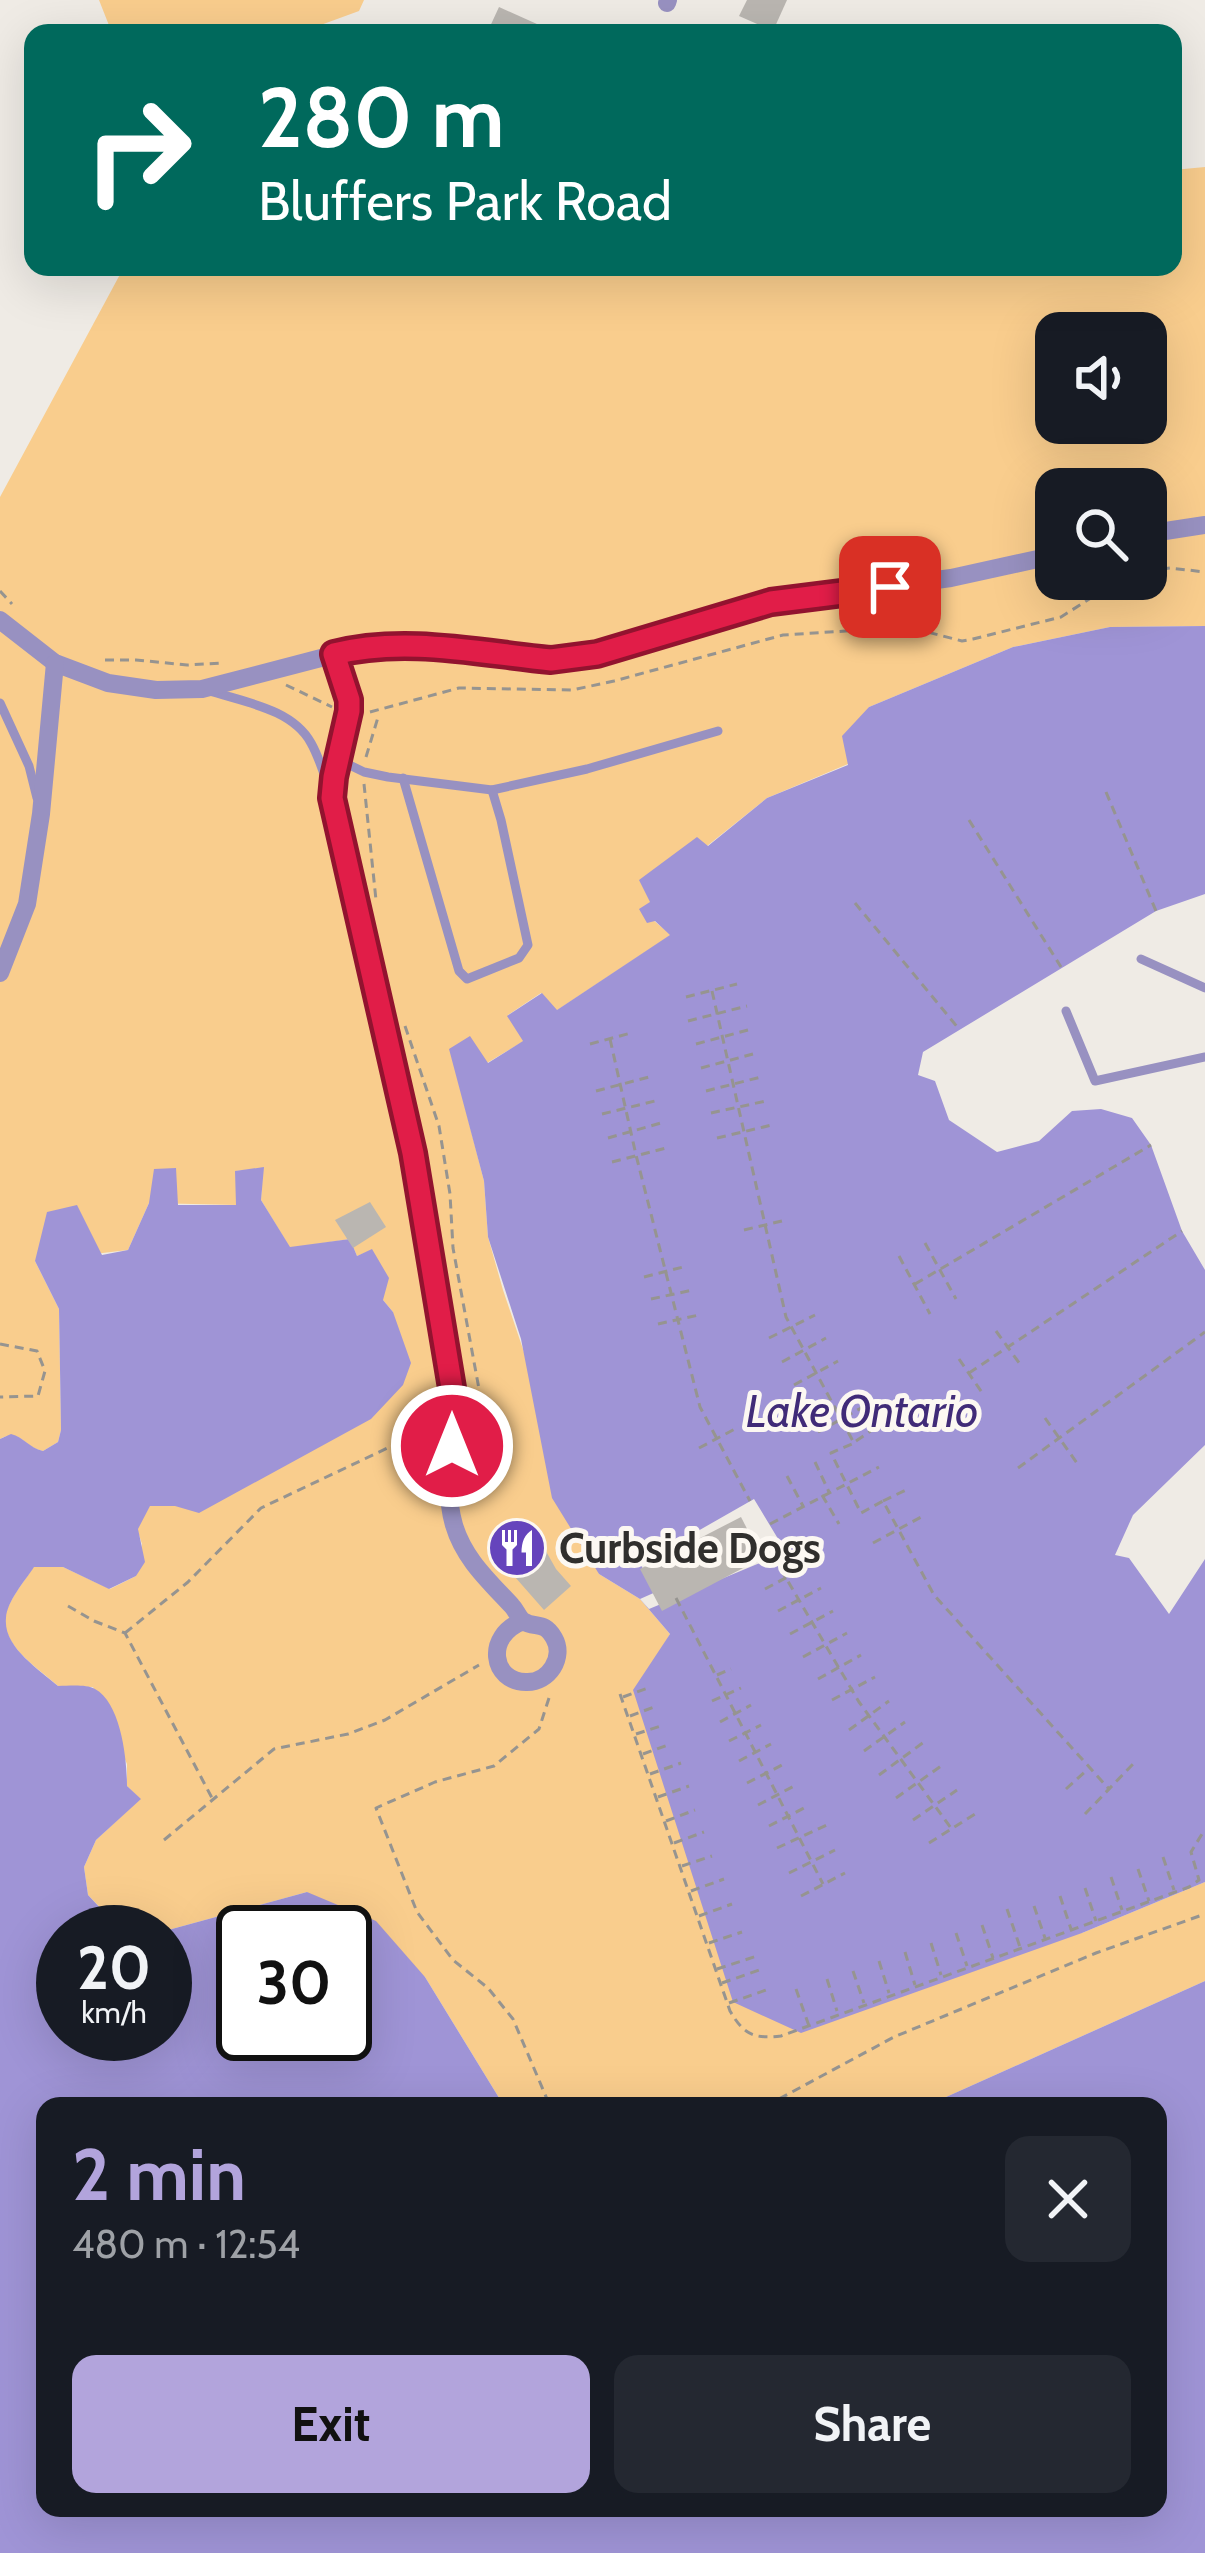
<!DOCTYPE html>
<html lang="en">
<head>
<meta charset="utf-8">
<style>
  body { margin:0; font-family:Cabin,sans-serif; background:#242831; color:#f1f3f6; height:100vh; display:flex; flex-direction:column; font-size:45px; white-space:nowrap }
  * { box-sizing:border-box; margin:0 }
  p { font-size:39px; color:#9ea1a6 }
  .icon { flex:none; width:66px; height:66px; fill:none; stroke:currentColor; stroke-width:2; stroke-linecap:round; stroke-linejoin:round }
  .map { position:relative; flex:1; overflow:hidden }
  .side { position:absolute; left:36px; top:2097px; width:1131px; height:420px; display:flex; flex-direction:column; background:#171b24; border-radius:24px; box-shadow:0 12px 48px #0002 }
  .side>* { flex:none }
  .hud { position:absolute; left:24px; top:24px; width:1158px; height:252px; border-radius:24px; box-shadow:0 12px 48px #0002; background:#00695c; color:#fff; overflow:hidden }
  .tools { position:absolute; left:1035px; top:312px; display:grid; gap:24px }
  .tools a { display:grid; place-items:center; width:132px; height:132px; border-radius:24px; background:#171b24; box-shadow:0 12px 48px #0002; font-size:60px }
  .speed { position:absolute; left:36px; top:1905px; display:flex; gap:24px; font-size:60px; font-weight:700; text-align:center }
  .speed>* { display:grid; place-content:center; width:156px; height:156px; border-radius:50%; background:#171b24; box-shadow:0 12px 48px #0002; line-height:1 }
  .speed small { font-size:30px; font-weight:400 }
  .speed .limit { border:6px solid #111; border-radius:18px; background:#fff; color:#111 }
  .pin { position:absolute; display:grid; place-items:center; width:102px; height:102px; color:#fff; margin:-51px; border-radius:24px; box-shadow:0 6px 18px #0006 }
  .me { position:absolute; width:132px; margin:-66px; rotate:0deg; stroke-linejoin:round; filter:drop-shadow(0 0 9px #0008) }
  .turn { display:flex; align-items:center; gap:42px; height:252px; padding:0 36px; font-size:54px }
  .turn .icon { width:156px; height:156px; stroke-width:2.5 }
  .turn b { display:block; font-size:84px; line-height:102px }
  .round { display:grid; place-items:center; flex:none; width:126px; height:126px; border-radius:24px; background:#242831 }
  .head { display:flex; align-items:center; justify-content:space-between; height:204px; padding:0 36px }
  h1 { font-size:72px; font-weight:800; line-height:90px; color:#b2a4dc }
  .action { display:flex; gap:24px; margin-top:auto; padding:24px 36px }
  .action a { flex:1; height:138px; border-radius:24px; background:#b2a4dc; color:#111; font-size:48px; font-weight:800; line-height:138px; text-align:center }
  .action a+a { background:#242831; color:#f1f3f6 }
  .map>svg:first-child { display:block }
</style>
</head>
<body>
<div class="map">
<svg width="1205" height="2553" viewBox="0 0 1205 2553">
  <rect width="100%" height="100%" fill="#efebe5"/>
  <!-- green -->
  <g fill="#f9cd8d" fill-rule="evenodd">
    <polygon points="99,0 364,0 359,11 318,26 308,33 112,33"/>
    <path d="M 1205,167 L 1205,626 L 1110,627 L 1013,647 L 869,707 L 848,764 L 767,798 L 707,846 L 650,903 L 640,909 L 671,935 L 556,1011 L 541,993 L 508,1015 L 524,1041 L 487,1063 L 450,1049 L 484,1181 L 488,1237 L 503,1290 L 599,1574 L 640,1599 L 670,1634 L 659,1654 L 1082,1933 L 1205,1882 L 1205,1981 L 926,2106 L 504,2106 L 425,1977 L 307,1892 L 161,1932 L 119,1927 L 88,1895 L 84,1867 L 96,1840 L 140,1799 L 127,1786 L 127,1764 L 93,1687 L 58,1686 C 39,1669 3,1647 5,1618 C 7,1601 25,1581 34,1566 L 63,1567 L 110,1589 L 136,1576 L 142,1544 L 137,1529 L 150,1505 L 175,1506 L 393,1312 L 383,1300 L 372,1250 L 357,1256 L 350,1239 L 290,1248 L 261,1200 L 263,1168 L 236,1171 L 237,1205 L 149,1203 L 128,1250 L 35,1261 L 59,1309 L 61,1430 L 58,1442 L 43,1451 C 22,1447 22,1428 0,1439 L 0,497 L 124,267 L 1173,267 L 1173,170 ZM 1056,333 L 1146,333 L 1146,423 L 1056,423 ZM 1056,489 L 1146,489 L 1146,579 L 1056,579 Z"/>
  </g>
  <!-- water -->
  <g fill="#9f94d6" fill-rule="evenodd">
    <polygon points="1205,626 1205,894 1156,911 923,1052 918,1075 935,1081 949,1120 997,1152 1039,1141 1072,1111 1101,1109 1132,1118 1151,1145 1182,1231 1205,1270 1205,1445 1133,1515 1115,1555 1129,1558 1169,1614 1205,1559 1205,1882 1082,1933 801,2033 733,2002 633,1690 670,1634 640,1599 599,1574 552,1498 521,1339 488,1237 484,1181 449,1049 470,1036 488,1063 523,1041 507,1016 542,993 557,1010 670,935 655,921 647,923 639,909 650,902 639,880 697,837 708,846 767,798 848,765 842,736 869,707 1013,647 1110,627"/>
    <path d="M 264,1167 L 261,1200 L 290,1247 L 350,1239 L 357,1256 L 372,1249 L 389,1278 L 383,1300 L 393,1312 L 411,1363 L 403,1385 L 371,1419 L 199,1513 L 175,1506 L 150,1506 L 138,1529 L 145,1562 L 136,1576 L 109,1589 L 63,1567 L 34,1567 C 25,1581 7,1601 6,1618 C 3,1647 39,1669 58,1686 C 69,1686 86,1684 95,1689 C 121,1703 127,1759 127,1786 L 141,1799 L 96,1840 L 84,1867 L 88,1895 L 118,1927 L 161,1932 L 307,1892 L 376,1921 L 425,1977 L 504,2106 L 45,2106 L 45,2508 L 1158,2508 L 1158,2106 L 926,2106 L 1205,1981 L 1205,2553 L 0,2553 L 0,1439 L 11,1434 C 24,1437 29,1448 43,1451 L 58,1442 L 61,1430 L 59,1309 L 35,1261 L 47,1212 L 77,1205 L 102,1255 L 128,1250 L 149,1203 L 154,1169 L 176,1168 L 178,1205 L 236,1205 L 235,1171 ZM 63,1932 L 165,1932 L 165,2034 L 63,2034 ZM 243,1932 L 345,1932 L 345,2034 L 243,2034 Z"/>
  </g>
  <!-- pier -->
  <polygon fill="#efebe5" points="754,1499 786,1552 649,1609 640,1599 658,1591 640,1564"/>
  <!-- building -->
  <g fill="#bab6b1">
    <polygon points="747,0 787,0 773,31 739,16"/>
    <polygon points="499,7 557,33 487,33"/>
    <polygon points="370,1202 386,1227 353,1248 335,1220"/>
    <polygon points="741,1517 762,1558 662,1611 640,1569"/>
    <polygon points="534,1530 556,1569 571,1586 544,1610 515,1577 500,1550"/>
  </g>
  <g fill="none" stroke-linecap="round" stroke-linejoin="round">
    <!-- path -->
    <g stroke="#969490" stroke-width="3" stroke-dasharray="9 6" stroke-linecap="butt">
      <polyline points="1146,571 1170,568 1205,572"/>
      <polyline points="0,591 12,604"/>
      <polyline points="105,660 136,660 187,665 221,663"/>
      <polyline points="286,685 332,707"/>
      <polyline points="370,712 459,688 572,690 614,681 783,635 908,627 962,641 973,639 1061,617 1121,579"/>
      <polyline points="366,757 379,714"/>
      <polyline points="364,784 376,900"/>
      <polyline points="1106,792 1156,911"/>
      <polyline points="969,820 1061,967"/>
      <polyline points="855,903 959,1029"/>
      <polyline points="712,991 786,1317 854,1443 831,1453 861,1513 883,1501 934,1595 1109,1789"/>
      <polyline points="686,997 737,984"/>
      <polyline points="688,1021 747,1006"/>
      <polyline points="405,1026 439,1126 450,1194 453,1248 479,1389 478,1407 471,1412"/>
      <polyline points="610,1039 636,1155 700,1407 750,1501"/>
      <polyline points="590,1044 631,1033"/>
      <polyline points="696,1044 748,1030"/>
      <polyline points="701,1068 753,1054"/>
      <polyline points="596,1091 649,1077"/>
      <polyline points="706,1091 761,1077"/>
      <polyline points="711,1113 766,1101"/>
      <polyline points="602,1114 655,1101"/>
      <polyline points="608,1138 661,1123"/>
      <polyline points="717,1138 772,1125"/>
      <polyline points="612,1162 666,1148"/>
      <polyline points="744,1230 786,1220"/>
      <polyline points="925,1243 956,1299"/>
      <polyline points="899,1256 930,1314"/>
      <polyline points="644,1277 687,1266"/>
      <polyline points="915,1284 1151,1145"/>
      <polyline points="651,1299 693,1290"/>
      <polyline points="658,1324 699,1315"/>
      <polyline points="996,1331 1020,1364"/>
      <polyline points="769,1338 815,1315"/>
      <polyline points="0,1344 37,1351 45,1371 38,1396 0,1397"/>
      <polyline points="959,1359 983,1394"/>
      <polyline points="782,1362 826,1338"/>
      <polyline points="969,1373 1182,1231"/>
      <polyline points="794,1385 838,1361"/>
      <polyline points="1045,1418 1077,1463"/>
      <polyline points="818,1432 863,1407"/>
      <polyline points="856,1441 875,1428"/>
      <polyline points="699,1448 735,1429"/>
      <polyline points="815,1462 829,1492"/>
      <polyline points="1018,1468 1205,1332"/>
      <polyline points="787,1476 803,1506"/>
      <polyline points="822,1495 839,1524"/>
      <polyline points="883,1501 908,1489"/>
      <polyline points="770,1524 879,1467"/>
      <polyline points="873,1543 923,1516"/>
      <polyline points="773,1556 859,1702 951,1828"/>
      <polyline points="765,1589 808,1566"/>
      <polyline points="676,1598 823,1884"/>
      <polyline points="68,1606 94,1621 125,1633 212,1798"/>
      <polyline points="778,1611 821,1588"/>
      <polyline points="125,1633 188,1582 261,1508 434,1426"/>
      <polyline points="790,1634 833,1611"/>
      <polyline points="803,1657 847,1633"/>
      <polyline points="717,1675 731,1669"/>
      <polyline points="818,1679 861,1655"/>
      <path d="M 620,1694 L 730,2011 C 744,2035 754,2039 781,2036 L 1189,1887 L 1199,1880 L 1191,1852 L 1205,1829"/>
      <polyline points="623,1697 648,1688"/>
      <polyline points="549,1698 539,1729 494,1766 435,1782 376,1808 417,1912 453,1960 488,1988 513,2019 550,2106"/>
      <polyline points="832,1700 875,1677"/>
      <polyline points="712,1701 741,1688"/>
      <polyline points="630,1716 654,1707"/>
      <polyline points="720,1722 751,1705"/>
      <polyline points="849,1730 889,1701"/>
      <polyline points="636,1734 661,1726"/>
      <polyline points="729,1741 761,1725"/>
      <polyline points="864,1751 905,1722"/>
      <polyline points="643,1754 668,1745"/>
      <polyline points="739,1761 771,1744"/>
      <polyline points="650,1774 681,1763"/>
      <polyline points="879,1775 924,1742"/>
      <polyline points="747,1783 786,1763"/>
      <polyline points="1066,1789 1087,1770"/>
      <polyline points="658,1797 689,1786"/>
      <polyline points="896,1798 941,1766"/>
      <polyline points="758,1805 796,1785"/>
      <polyline points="1085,1814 1133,1764"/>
      <polyline points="913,1820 957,1790"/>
      <polyline points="666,1821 695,1810"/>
      <polyline points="769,1826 808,1806"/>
      <polyline points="164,1840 274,1749 348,1734 385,1720 479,1665"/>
      <polyline points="674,1843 704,1832"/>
      <polyline points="929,1843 975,1814"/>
      <polyline points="777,1848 827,1825"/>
      <polyline points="1163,1857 1174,1890"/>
      <polyline points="682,1866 712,1856"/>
      <polyline points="1138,1869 1149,1901"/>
      <polyline points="789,1873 835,1850"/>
      <polyline points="1111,1877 1122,1910"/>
      <polyline points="1085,1888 1096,1921"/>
      <polyline points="691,1891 724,1879"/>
      <polyline points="801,1896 845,1873"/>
      <polyline points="1060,1896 1071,1929"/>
      <polyline points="1034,1906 1045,1938"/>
      <polyline points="1007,1909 1020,1947"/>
      <polyline points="699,1916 732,1904"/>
      <polyline points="982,1925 993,1958"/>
      <polyline points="956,1933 967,1966"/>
      <polyline points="709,1943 742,1932"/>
      <polyline points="931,1943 941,1975"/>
      <polyline points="905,1952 915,1985"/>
      <polyline points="879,1961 889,1993"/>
      <polyline points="717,1969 757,1956"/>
      <polyline points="853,1971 864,2003"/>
      <polyline points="827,1979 837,2011"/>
      <polyline points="722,1983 762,1969"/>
      <polyline points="796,1989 809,2026"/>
      <polyline points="729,2003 769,1989"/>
      <polyline points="766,2106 894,2037 1096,1953 1205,1914"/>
    </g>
    <!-- service -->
    <g stroke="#9891c1" stroke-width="9">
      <path d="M 207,690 C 242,702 292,708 311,743 C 319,757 324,774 329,789"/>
      <polyline points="0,703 29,766 37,798"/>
      <polyline points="337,759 364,772 388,777 492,790 587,769 718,731"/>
      <polyline points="403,778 459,971 467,979 519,958 528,945 501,820 492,790"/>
      <polyline points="1141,959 1205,988"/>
      <polyline points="1066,1011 1095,1081 1205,1057"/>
    </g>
    <!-- minor -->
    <g stroke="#9891c1" stroke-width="18">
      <polyline points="667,3 668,0"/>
      <polyline points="1146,534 1205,525"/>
      <polyline points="0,620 55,663 108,683 156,690 202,689 367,646 428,647 551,660 597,654 771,602 951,578 1056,555"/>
      <path d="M 335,654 C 340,669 347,685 349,701 C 351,728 334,769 332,798 L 413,1153 L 452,1388 C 456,1433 441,1480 454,1525 C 464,1559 489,1581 512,1606 C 516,1610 518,1617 523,1621 C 535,1629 544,1620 554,1638 C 565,1657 549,1683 526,1682 C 492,1682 484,1636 523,1621"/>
      <polyline points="0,973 27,904 41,814 55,663"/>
    </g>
  </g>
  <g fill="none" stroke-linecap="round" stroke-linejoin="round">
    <defs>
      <path id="route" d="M 452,1446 L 455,1417 L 452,1388 L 413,1153 L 332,798 L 334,777 L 349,711 L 349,700 L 334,654 C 405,636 479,653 551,660 L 597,654 L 771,602 L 890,587"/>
    </defs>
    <!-- route casing -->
    <use href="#route" stroke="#92132f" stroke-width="30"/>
    <!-- route -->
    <use href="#route" stroke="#e11d48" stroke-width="21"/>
  </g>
  <!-- icons -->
  <defs>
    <symbol id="restaurant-disc" viewBox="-11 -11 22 22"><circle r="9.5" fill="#6544bc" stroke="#fcf8f2"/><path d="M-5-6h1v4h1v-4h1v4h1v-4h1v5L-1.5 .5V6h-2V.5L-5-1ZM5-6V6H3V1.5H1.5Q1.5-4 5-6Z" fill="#fff"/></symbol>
  </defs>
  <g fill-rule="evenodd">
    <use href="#restaurant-disc" x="484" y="1515" width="66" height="66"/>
  </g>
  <g text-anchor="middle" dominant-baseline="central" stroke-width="10" stroke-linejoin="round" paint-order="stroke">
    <!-- poi labels -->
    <g font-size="42" font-weight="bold" fill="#302f2d" stroke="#fcf8f2" text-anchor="start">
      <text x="559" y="1548">Curbside Dogs</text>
    </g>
    <!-- water labels -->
    <g font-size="45" font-style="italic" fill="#402b78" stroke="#fcf8f2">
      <text x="862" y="1411">Lake Ontario</text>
    </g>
  </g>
</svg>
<div class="tools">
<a><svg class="icon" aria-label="sound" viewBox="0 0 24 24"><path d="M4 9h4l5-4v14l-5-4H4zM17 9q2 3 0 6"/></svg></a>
<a><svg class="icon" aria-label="search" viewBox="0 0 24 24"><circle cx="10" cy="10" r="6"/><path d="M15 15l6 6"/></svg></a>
</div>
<div class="speed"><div>20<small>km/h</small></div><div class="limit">30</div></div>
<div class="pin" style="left:890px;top:587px;background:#d93025"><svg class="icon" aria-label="arrive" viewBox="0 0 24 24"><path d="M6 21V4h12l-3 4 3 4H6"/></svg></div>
<svg class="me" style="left:452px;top:1446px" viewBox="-20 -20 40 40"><circle r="17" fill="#e11d48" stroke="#fff" stroke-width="3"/><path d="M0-11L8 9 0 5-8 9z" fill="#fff"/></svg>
<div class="hud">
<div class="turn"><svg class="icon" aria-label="right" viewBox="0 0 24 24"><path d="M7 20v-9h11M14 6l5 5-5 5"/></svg><div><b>280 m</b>Bluffers Park Road</div></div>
</div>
<section class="side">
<div class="head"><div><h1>2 min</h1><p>480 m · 12:54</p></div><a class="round"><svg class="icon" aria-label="close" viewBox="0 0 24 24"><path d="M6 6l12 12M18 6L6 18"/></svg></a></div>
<div class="action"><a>Exit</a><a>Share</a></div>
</section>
</div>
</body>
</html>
